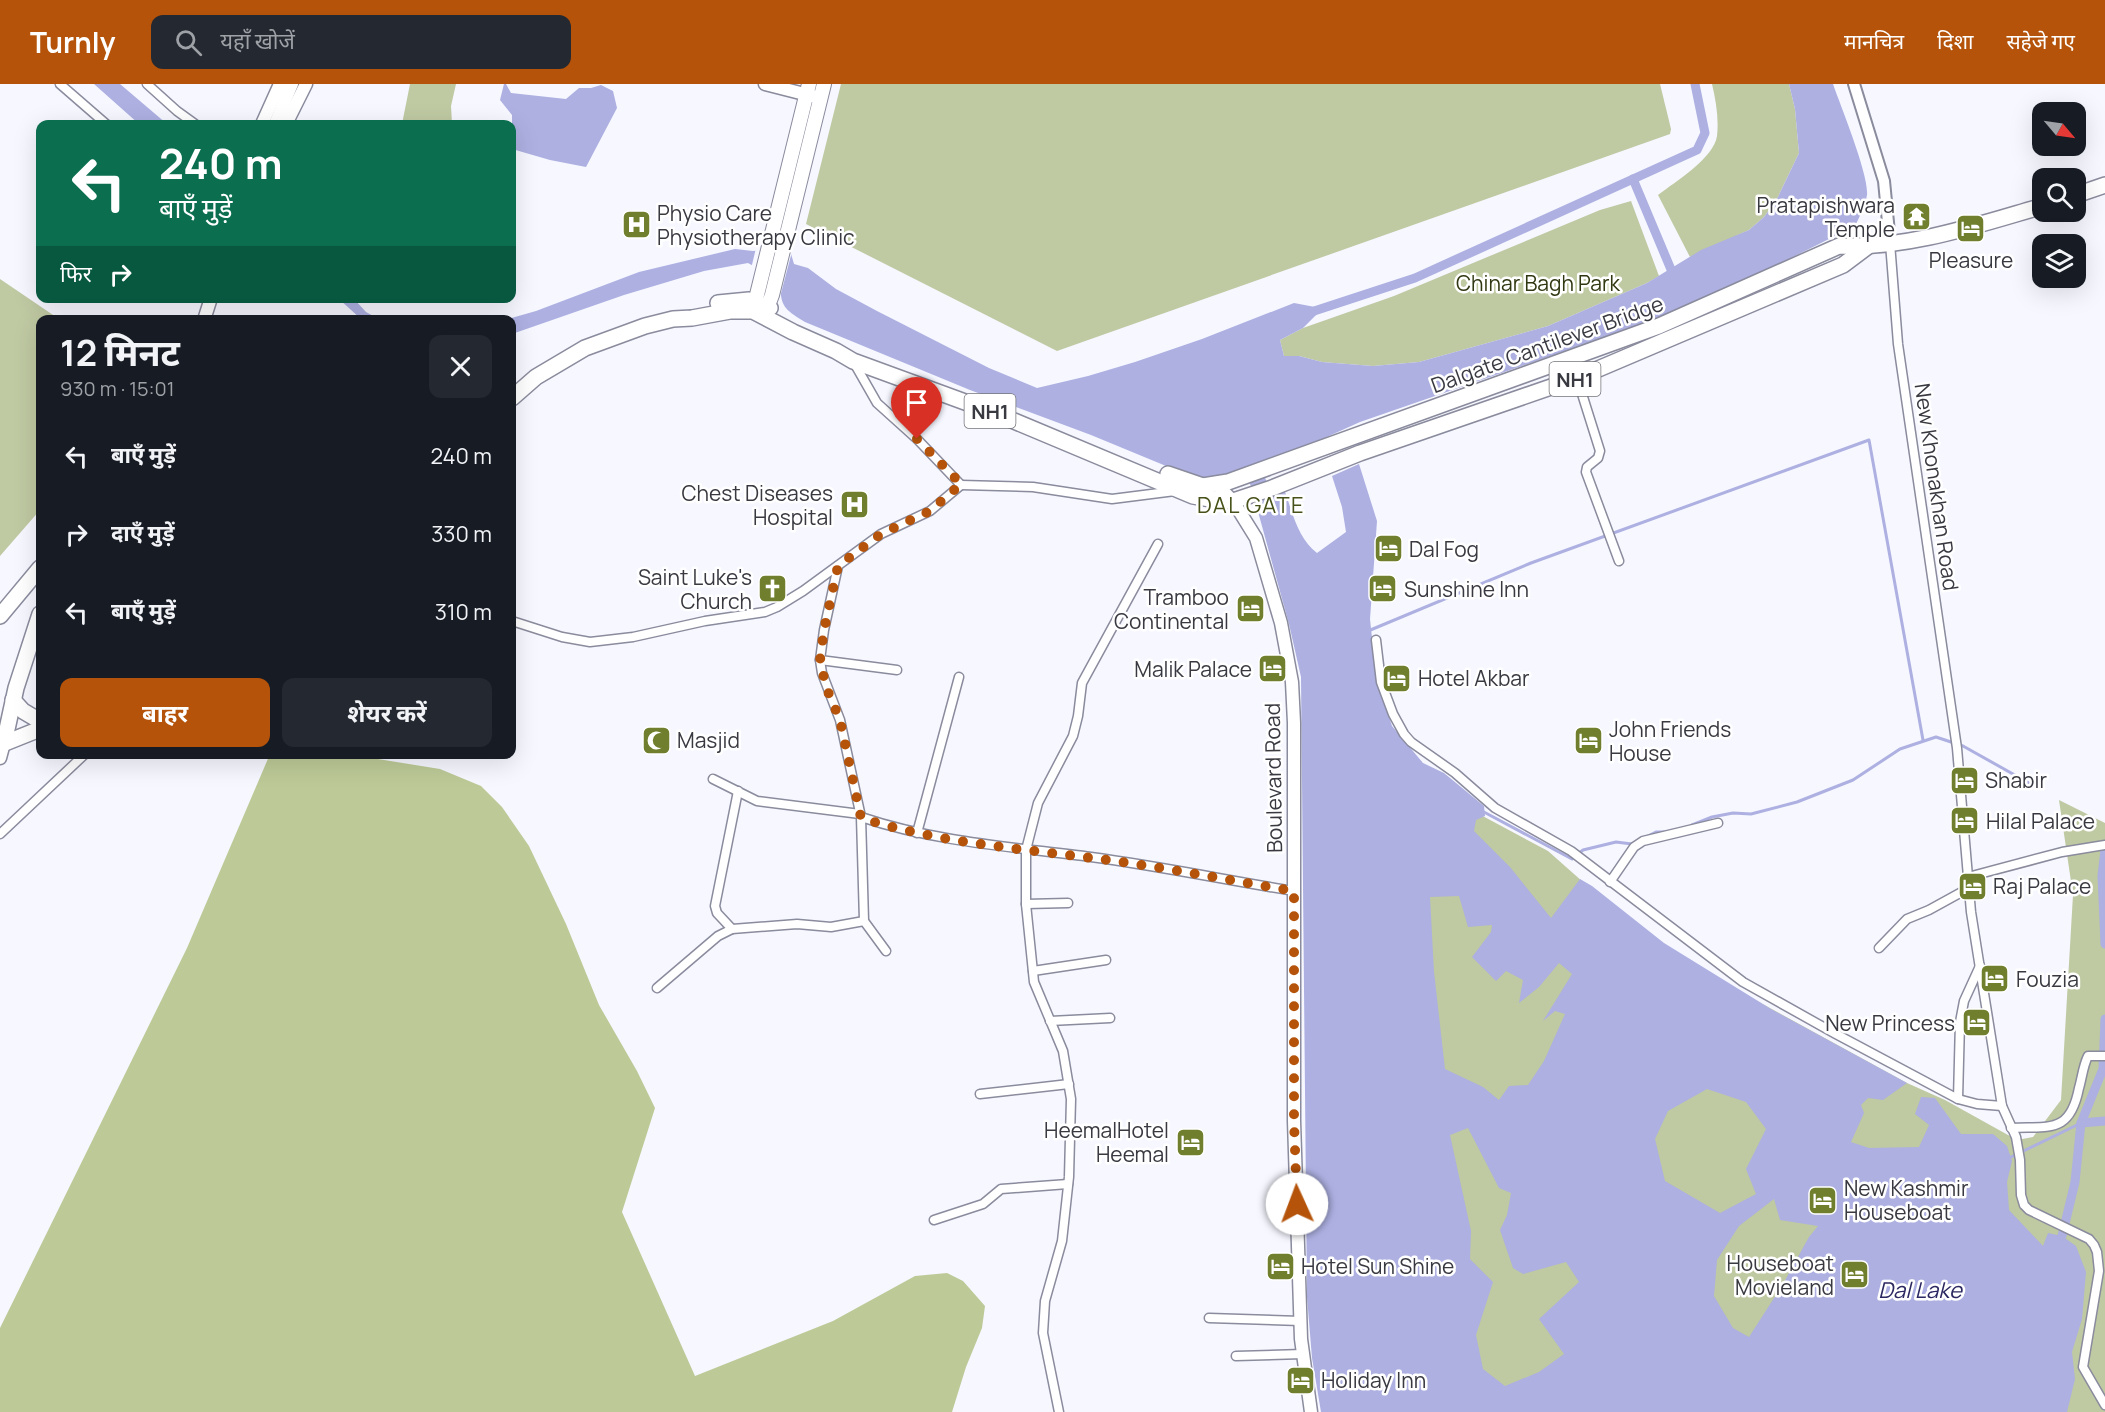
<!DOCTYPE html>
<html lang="hi">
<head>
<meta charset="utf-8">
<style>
  body { margin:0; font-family:Manrope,"Noto Sans Devanagari",sans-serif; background:#242831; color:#f1f3f6; height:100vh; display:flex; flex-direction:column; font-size:22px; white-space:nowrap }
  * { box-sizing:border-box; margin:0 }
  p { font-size:20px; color:#9ea1a6 }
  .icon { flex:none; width:33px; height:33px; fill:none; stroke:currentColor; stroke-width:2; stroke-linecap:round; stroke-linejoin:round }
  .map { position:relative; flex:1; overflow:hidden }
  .drawer { position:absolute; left:36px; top:231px; width:480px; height:444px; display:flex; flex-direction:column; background:#171b24; border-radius:12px; box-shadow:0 6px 24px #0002 }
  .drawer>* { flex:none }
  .top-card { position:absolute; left:36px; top:36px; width:480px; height:183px; border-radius:12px; box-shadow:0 6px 24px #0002; background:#0b6e4f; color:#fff; overflow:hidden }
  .needle { width:39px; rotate:119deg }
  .controls { position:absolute; left:2032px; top:18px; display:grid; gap:12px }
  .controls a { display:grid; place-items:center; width:54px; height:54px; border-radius:12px; background:#171b24; box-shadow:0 6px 24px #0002; font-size:30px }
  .pin { position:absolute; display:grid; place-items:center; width:51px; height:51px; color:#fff; margin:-62px -26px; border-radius:50% 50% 50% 0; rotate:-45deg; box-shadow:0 0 6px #0007 }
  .pin .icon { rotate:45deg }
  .me { position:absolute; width:66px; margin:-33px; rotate:358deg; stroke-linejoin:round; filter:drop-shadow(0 0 4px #0008) }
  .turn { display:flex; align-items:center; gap:21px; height:126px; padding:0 24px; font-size:27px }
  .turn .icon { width:78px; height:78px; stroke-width:2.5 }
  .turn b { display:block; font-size:42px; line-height:51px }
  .then { display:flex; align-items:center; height:57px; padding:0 24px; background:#0003; gap:12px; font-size:22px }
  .round { display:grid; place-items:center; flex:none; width:63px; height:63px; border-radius:12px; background:#242831 }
  .summary { display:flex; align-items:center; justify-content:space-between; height:102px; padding:0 24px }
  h1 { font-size:36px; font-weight:700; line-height:45px }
  .button { display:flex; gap:12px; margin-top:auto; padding:12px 24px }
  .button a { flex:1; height:69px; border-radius:12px; background:#b45309; color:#fff; font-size:24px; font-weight:700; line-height:69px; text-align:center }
  .button a+a { background:#242831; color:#f1f3f6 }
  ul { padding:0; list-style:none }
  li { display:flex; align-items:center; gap:18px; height:78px; padding:0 24px }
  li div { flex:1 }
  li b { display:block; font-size:22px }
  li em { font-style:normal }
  header { display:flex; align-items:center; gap:36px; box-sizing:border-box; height:84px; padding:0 30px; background:#b45309; color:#fff }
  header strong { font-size:28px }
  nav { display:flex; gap:33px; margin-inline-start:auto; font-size:21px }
  .search { width:420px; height:54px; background:#242831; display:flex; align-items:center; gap:15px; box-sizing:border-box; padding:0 21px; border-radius:12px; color:#9ea1a6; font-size:22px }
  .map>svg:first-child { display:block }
</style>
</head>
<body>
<header>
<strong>Turnly</strong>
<div class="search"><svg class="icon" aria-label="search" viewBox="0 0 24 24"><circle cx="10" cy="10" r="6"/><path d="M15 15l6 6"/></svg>यहाँ खोजें</div>
<nav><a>मानचित्र</a><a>दिशा</a><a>सहेजे गए</a></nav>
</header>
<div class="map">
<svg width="2105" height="1328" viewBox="0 0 2105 1328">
  <rect width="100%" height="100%" fill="#f6f7ff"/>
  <!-- green -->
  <g fill="#bfc9a2">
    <polygon points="410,0 456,0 451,22 452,40 402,40"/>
    <polygon points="841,0 1660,0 1671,45 1670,50 1057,267 806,140"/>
    <path d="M 1712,0 L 1789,0 L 1795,25 L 1799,69 L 1776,117 L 1764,133 L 1749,146 L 1690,173 L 1658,111 C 1675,98 1714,74 1717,52 C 1719,35 1716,17 1712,0 Z"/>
    <polygon points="1631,117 1659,192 1647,199 1548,242 1419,278 1373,282 1322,278 1299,272 1284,272 1280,256 1303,244 1394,212 1600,126"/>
    <polygon points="0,195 59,235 40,236 40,426 0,472"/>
    <polygon points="1356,664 1548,767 1653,860 1907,999 1945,1016 2017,1056 2033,1053 2061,1016 2073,811 2059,716 2105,739 2105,1328 1420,1328"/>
  </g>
  <!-- forest -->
  <polygon fill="#bdca97" points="270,670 353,671 440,685 481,702 502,723 529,762 566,840 599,921 637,987 655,1024 622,1128 695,1292 833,1237 915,1192 947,1189 963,1197 985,1222 982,1244 966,1283 952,1328 0,1328 0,1244 187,864"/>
  <!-- water -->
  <g fill="#adb0e1" fill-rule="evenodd">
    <polygon points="94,0 120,0 167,40 139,40"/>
    <polygon points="504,0 506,0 511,9 566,15 579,4 591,4 601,1 613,7 617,24 586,83 550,76 512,65 512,31 500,16"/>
    <path d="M 1789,0 L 1833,0 C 1841,23 1869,91 1867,111 C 1865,122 1860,132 1855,142 L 1753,193 L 1663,233 L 1360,338 L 1262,382 L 1270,411 L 1284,405 C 1292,427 1298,455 1317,469 L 1346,448 L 1342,423 L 1332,392 L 1359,380 L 1377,437 L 1370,535 L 1376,592 L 1392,642 L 1423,679 L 1444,689 L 1484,722 L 1485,732 L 1476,736 L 1474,747 L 1510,783 L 1551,834 L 1580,795 L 1592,802 L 1664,859 L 1771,925 L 1907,999 L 1883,1016 L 1868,1014 L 1861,1021 L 1864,1029 L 1851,1058 L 1869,1064 L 1919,1063 L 1929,1041 L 1915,1030 L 1921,1013 L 1935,1014 L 1961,1050 L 1993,1050 L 2007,1062 L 2012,1077 L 2007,1098 L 2009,1126 L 2043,1162 L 2048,1149 L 2062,1152 L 2076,1162 L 2086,1188 L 2082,1235 L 2072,1268 L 2075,1295 L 2067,1328 L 1321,1328 L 1312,1274 L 1307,1213 L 1301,593 L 1289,540 L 1257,424 L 1258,416 L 1244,388 L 1202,395 L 1183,389 L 1091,351 L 970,306 L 805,238 C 785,226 779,222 781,197 L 748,179 L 704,187 L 624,211 L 512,250 L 512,236 L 504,236 L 536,227 L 639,188 L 735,165 L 753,167 L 789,163 L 794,180 L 808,184 L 836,205 L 877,227 L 989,284 L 1037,304 L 1088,292 L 1135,278 L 1202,255 L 1294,219 L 1315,223 L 1318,229 L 1303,244 L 1280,256 L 1284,272 L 1299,272 L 1322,278 L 1373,282 L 1419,278 L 1548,242 L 1647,199 L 1701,166 L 1749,146 L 1764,133 L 1776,117 L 1799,69 L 1795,25 ZM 1459,812 L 1468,843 L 1492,841 L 1491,848 L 1472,873 L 1496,897 L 1506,887 L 1523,896 L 1519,919 L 1539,903 L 1559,879 L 1572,890 L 1543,937 L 1555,927 L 1565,930 L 1544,977 L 1528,1001 L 1509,1002 L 1499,1016 L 1483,1003 L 1445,985 L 1434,888 L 1430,813 ZM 1707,1005 L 1746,1018 L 1766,1045 L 1746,1085 L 1756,1110 L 1720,1129 L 1665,1097 L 1655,1055 L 1668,1027 ZM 1468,1044 L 1499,1104 L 1511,1109 L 1507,1131 L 1500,1146 L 1513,1184 L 1523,1190 L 1566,1178 L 1579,1198 L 1539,1235 L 1564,1270 L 1539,1288 L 1505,1302 L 1483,1285 L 1476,1251 L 1493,1198 L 1470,1175 L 1471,1147 L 1450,1051 ZM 1774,1115 L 1780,1136 L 1818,1142 L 1809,1153 L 1783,1200 L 1749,1253 L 1733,1244 L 1714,1212 L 1717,1176 L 1739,1142 Z"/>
    <polygon points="339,215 354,215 366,228 379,235 361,235"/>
  </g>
  <!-- pier -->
  <polygon fill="#f6f7ff" points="789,160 793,164 780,213 777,212 778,199 751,185 756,164"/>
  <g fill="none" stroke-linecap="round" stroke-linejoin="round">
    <!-- stream -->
    <g stroke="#adb0e1" stroke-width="3">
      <polyline points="1368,547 1531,479 1869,356 1923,656"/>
      <polyline points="1482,727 1572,775 1583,766 1616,758 1632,760"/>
      <polyline points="1692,741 1712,733 1733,729 1751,730 1797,718 1853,696 1900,665 1936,653 1963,662 2029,699"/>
      <polyline points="1646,753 1656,748 1665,748"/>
      <polyline points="2009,1074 2081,1039"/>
    </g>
    <!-- canal -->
    <g stroke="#adb0e1" stroke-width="9">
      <polyline points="1633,95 1675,195"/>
      <polyline points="1305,230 1415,194 1697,66 1705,49 1695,0"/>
      <polyline points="2105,766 2102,792 2105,860"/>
      <polyline points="2081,1039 2105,1037"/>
      <polyline points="2062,1152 2075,1098 2081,1039 2103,985 2105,935"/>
    </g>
    <defs>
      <g id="minor">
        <polyline points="60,0 106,40"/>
        <polyline points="147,0 177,27 195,40"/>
        <polyline points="1890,159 1898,260 1957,664 1971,828 2002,1022 2016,1053 2020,1076 2021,1111 2024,1121 2029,1126 2089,1155 2094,1161 2097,1168 2099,1187 2083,1283 2105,1321"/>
        <polyline points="1577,294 1600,367 1598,374 1587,383 1586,388 1619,477"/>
        <polyline points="961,401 1033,403 1112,415 1175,407"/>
        <polyline points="838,482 824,546 820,576 822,589 840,636 861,733 864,837 886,867"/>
        <polyline points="512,537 562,553 590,558 633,553 705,537 765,528 777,523 803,507 881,450 930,427 961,401 917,355 877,319 853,277"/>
        <polyline points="1376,556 1381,598 1393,630 1404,650 1411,658 1455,689 1495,724 1571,767 1743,898 1834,949 1958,1015 1977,1020 2002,1022"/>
        <polyline points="820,576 897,586"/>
        <polyline points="713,695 757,717 860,730"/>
        <path d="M 861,733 C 935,758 1014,763 1091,773 C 1159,782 1226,796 1294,807"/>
        <polyline points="917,749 959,593"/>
        <polyline points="0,750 85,670"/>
        <polyline points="1968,793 2062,768 2105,761"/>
        <polyline points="1610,798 1634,763 1643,757 1718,739"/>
        <polyline points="1026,820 1068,819"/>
        <polyline points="732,845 797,840 831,843 864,837"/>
        <polyline points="1879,864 1907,835 1929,826 1969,804"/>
        <polyline points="1033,887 1106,876"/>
        <polyline points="657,904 718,852 732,845 717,829 715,822 738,707"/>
        <polyline points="1050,937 1110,934"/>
        <polyline points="980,1010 1069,1000"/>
        <polyline points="1958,1015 1960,938 1964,917 1980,882"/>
        <path d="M 2011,1044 C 2050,1042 2070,1050 2079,1004 C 2082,994 2083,982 2088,972 L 2105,972"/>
        <polyline points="934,1136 983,1120 1001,1105 1068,1100"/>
        <polyline points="1209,1234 1300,1237"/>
        <polyline points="1236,1272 1303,1270"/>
        <polyline points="1059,1328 1043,1249 1045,1217 1062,1157 1069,1093 1071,1015 1063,967 1034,898 1026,820 1026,766 1038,719 1073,652 1078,632 1082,599 1158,460"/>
      </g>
      <polyline id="tertiary" points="1854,0 1884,97 1890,159"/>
      <g id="secondary">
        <polyline points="765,0 820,14"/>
        <polyline points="262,40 280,0"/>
        <polyline points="275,40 292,0"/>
        <polyline points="286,40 306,0"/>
        <polyline points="204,236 211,214"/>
        <polyline points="1216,400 1233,417 1256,454 1281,539 1292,598 1294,639 1294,1037 1301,1255 1311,1328"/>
        <polyline points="0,674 4,659"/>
      </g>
      <g id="primary">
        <polyline points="753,227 809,0"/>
        <polyline points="764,232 772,211 824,0"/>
      </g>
      <g id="trunk">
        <polyline points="2076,111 2105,101"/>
        <polyline points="718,219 749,216 770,224"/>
        <polyline points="512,314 536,293 585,264 645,242 673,235 692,234 730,227 753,227 793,248 836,267 853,277 995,329 1193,412 1210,415 1233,417 1272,404 1360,369 1577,294 1843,181 1867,163"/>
        <path d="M 1168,390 L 1203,402 L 1228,398 L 1659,242 L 1839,162 C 1908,165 1977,141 2043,122"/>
        <polyline points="0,532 40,484"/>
        <polyline points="13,616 23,627 40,637"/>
        <polyline points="4,659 16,604 40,530"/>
        <polyline points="0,661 40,645"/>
      </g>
    </defs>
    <!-- minor casing -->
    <use href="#minor" stroke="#8a8b9d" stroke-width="11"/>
    <!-- tertiary casing -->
    <use href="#tertiary" stroke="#8a8b9d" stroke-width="14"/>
    <!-- secondary casing -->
    <use href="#secondary" stroke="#8a8b9d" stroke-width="15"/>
    <!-- primary casing -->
    <use href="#primary" stroke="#8a8b9d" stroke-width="16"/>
    <!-- trunk casing -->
    <use href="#trunk" stroke="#8a8b9d" stroke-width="18"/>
    <!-- minor -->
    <use href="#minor" stroke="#fff" stroke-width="8"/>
    <!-- tertiary -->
    <use href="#tertiary" stroke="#fff" stroke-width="10"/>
    <!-- secondary -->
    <use href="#secondary" stroke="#fff" stroke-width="12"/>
    <!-- primary -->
    <use href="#primary" stroke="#fff" stroke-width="14"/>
    <!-- trunk -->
    <use href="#trunk" stroke="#fff" stroke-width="15"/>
  </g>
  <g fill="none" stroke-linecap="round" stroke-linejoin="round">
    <!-- route -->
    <path stroke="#b45309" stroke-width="10" stroke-dasharray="0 18" d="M 917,355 L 961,400 L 930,427 L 881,450 L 838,482 L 824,546 L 820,576 L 826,603 L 840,636 L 861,734 C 935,758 1014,764 1091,774 C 1159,782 1226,796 1294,807 L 1294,1037 L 1297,1120"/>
  </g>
  <!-- icons -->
  <defs>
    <symbol id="temple-square" viewBox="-11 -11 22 22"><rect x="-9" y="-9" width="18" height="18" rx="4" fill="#6f7f2d" stroke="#fff"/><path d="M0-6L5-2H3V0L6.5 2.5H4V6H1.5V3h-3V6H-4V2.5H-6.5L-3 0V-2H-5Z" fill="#fff"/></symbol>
    <symbol id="hospital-square" viewBox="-11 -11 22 22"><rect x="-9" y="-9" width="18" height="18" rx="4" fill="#6f7f2d" stroke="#fff"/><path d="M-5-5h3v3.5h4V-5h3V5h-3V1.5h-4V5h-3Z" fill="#fff"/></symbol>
    <symbol id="hotel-square" viewBox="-11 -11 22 22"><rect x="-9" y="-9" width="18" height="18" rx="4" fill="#6f7f2d" stroke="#fff"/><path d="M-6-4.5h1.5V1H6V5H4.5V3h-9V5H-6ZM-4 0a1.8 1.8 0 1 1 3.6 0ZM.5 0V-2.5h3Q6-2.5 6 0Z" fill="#fff"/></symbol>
    <symbol id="church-square" viewBox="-11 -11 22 22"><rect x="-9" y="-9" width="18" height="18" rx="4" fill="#6f7f2d" stroke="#fff"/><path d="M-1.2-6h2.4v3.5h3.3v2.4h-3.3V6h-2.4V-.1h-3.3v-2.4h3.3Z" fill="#fff"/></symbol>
    <symbol id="mosque-square" viewBox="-11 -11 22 22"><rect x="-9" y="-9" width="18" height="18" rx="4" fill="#6f7f2d" stroke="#fff"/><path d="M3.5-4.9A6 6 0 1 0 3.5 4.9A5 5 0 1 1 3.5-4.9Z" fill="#fff"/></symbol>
  </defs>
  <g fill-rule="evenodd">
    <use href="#temple-square" x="1900" y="116" width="33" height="33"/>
    <use href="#hospital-square" x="620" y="124" width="33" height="33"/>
    <use href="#hotel-square" x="1954" y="128" width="33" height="33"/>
    <use href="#hospital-square" x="838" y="404" width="33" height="33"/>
    <use href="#hotel-square" x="1372" y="448" width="33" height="33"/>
    <use href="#church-square" x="756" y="488" width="33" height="33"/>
    <use href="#hotel-square" x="1366" y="488" width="33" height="33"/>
    <use href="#hotel-square" x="1234" y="508" width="33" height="33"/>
    <use href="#hotel-square" x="1256" y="568" width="33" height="33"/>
    <use href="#hotel-square" x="1380" y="578" width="33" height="33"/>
    <use href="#mosque-square" x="640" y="640" width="33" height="33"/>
    <use href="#hotel-square" x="1572" y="640" width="33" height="33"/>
    <use href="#hotel-square" x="1948" y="680" width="33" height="33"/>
    <use href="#hotel-square" x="1948" y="720" width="33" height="33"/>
    <use href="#hotel-square" x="1956" y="786" width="33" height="33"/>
    <use href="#hotel-square" x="1978" y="878" width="33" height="33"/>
    <use href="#hotel-square" x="1960" y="922" width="33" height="33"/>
    <use href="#hotel-square" x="1174" y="1042" width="33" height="33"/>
    <use href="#hotel-square" x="1806" y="1100" width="33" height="33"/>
    <use href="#hotel-square" x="1264" y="1166" width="33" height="33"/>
    <use href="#hotel-square" x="1838" y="1174" width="33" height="33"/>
    <use href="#hotel-square" x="1284" y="1280" width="33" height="33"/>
  </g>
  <g text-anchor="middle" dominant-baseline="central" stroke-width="5" stroke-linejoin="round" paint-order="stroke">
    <!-- shield labels -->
    <g fill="#fff" stroke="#74757a" stroke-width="1.5">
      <rect x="1549.5" y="278" width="51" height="34" rx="4.5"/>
      <rect x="964.5" y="310" width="51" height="34" rx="4.5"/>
    </g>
    <g font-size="20" font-weight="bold" fill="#393a41">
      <text x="1575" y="295">NH1</text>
      <text x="990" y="327">NH1</text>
    </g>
    <!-- poi labels -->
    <g font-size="21" fill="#393a41" stroke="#fff" text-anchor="start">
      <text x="1895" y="121" text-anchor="end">Pratapishwara<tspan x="1895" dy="24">Temple</tspan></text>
      <text x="657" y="129">Physio Care<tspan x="657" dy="24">Physiotherapy Clinic</tspan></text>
      <text x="1971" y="176" text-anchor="middle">Pleasure</text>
      <text x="833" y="409" text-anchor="end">Chest Diseases<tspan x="833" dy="24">Hospital</tspan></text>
      <text x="1409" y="465">Dal Fog</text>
      <text x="752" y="493" text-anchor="end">Saint Luke's<tspan x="752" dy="24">Church</tspan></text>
      <text x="1404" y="505">Sunshine Inn</text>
      <text x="1229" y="513" text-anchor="end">Tramboo<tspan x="1229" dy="24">Continental</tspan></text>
      <text x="1252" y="585" text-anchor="end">Malik Palace</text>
      <text x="1418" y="594">Hotel Akbar</text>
      <text x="1609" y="645">John Friends<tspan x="1609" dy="24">House</tspan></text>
      <text x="677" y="656">Masjid</text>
      <text x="1985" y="696">Shabir</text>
      <text x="1986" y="737">Hilal Palace</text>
      <text x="1993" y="802">Raj Palace</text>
      <text x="2016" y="895">Fouzia</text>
      <text x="1955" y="939" text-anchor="end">New Princess</text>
      <text x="1169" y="1046" text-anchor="end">HeemalHotel<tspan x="1169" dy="24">Heemal</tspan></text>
      <text x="1844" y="1104">New Kashmir<tspan x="1844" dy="24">Houseboat</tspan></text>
      <text x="1834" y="1179" text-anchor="end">Houseboat<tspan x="1834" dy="24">Movieland</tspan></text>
      <text x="1301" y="1182">Hotel Sun Shine</text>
      <text x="1321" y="1296">Holiday Inn</text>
    </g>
    <!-- park labels -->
    <g font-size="21" fill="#303811" stroke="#fff">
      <text x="1538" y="199">Chinar Bagh Park</text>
    </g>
    <!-- street labels -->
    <g font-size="21" fill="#393a41" stroke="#fff">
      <text transform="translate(1547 260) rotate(-20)">Dalgate Cantilever Bridge</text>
      <text transform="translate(1937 403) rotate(82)">New Khonakhan Road</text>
      <text transform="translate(1273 694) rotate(-91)">Boulevard Road</text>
    </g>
    <!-- neighbourhood labels -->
    <g font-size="22" letter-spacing="1.5" fill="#47521a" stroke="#fff">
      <text x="1251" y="421">DAL GATE</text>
    </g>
    <!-- water labels -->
    <g font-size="22" font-style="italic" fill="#2b2862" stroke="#fff">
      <text x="1920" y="1206">Dal Lake</text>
    </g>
  </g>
</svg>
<div class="controls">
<a><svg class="needle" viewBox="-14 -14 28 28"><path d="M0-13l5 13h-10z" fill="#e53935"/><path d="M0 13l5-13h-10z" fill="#9ea1a6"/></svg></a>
<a><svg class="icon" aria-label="search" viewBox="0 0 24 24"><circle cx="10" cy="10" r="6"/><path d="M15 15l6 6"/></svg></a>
<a><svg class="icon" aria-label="layers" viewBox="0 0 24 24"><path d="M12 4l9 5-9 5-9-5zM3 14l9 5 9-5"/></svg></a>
</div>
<div class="pin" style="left:917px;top:355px;background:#d93025"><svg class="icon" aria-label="arrive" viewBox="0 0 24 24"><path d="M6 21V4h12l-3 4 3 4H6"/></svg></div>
<svg class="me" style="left:1297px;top:1120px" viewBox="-20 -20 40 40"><circle r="19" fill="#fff"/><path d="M0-13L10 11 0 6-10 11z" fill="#b45309"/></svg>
<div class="top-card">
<div class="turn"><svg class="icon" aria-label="left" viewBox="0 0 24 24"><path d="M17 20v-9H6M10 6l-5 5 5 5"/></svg><div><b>240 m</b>बाएँ मुड़ें</div></div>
<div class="then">फिर<svg class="icon" aria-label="right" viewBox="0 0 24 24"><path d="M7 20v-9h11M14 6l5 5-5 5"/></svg></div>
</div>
<section class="drawer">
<div class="summary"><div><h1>12 मिनट</h1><p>930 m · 15:01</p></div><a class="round"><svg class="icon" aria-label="close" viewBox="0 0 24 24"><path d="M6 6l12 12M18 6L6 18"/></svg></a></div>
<ul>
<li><svg class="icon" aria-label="left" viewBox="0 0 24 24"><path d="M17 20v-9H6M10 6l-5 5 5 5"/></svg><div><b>बाएँ मुड़ें</b></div><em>240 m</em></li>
<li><svg class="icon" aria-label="right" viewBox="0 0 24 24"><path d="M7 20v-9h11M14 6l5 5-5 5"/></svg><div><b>दाएँ मुड़ें</b></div><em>330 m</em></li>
<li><svg class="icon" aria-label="left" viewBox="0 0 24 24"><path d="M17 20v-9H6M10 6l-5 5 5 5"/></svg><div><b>बाएँ मुड़ें</b></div><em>310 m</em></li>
</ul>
<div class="button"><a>बाहर</a><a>शेयर करें</a></div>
</section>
</div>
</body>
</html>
